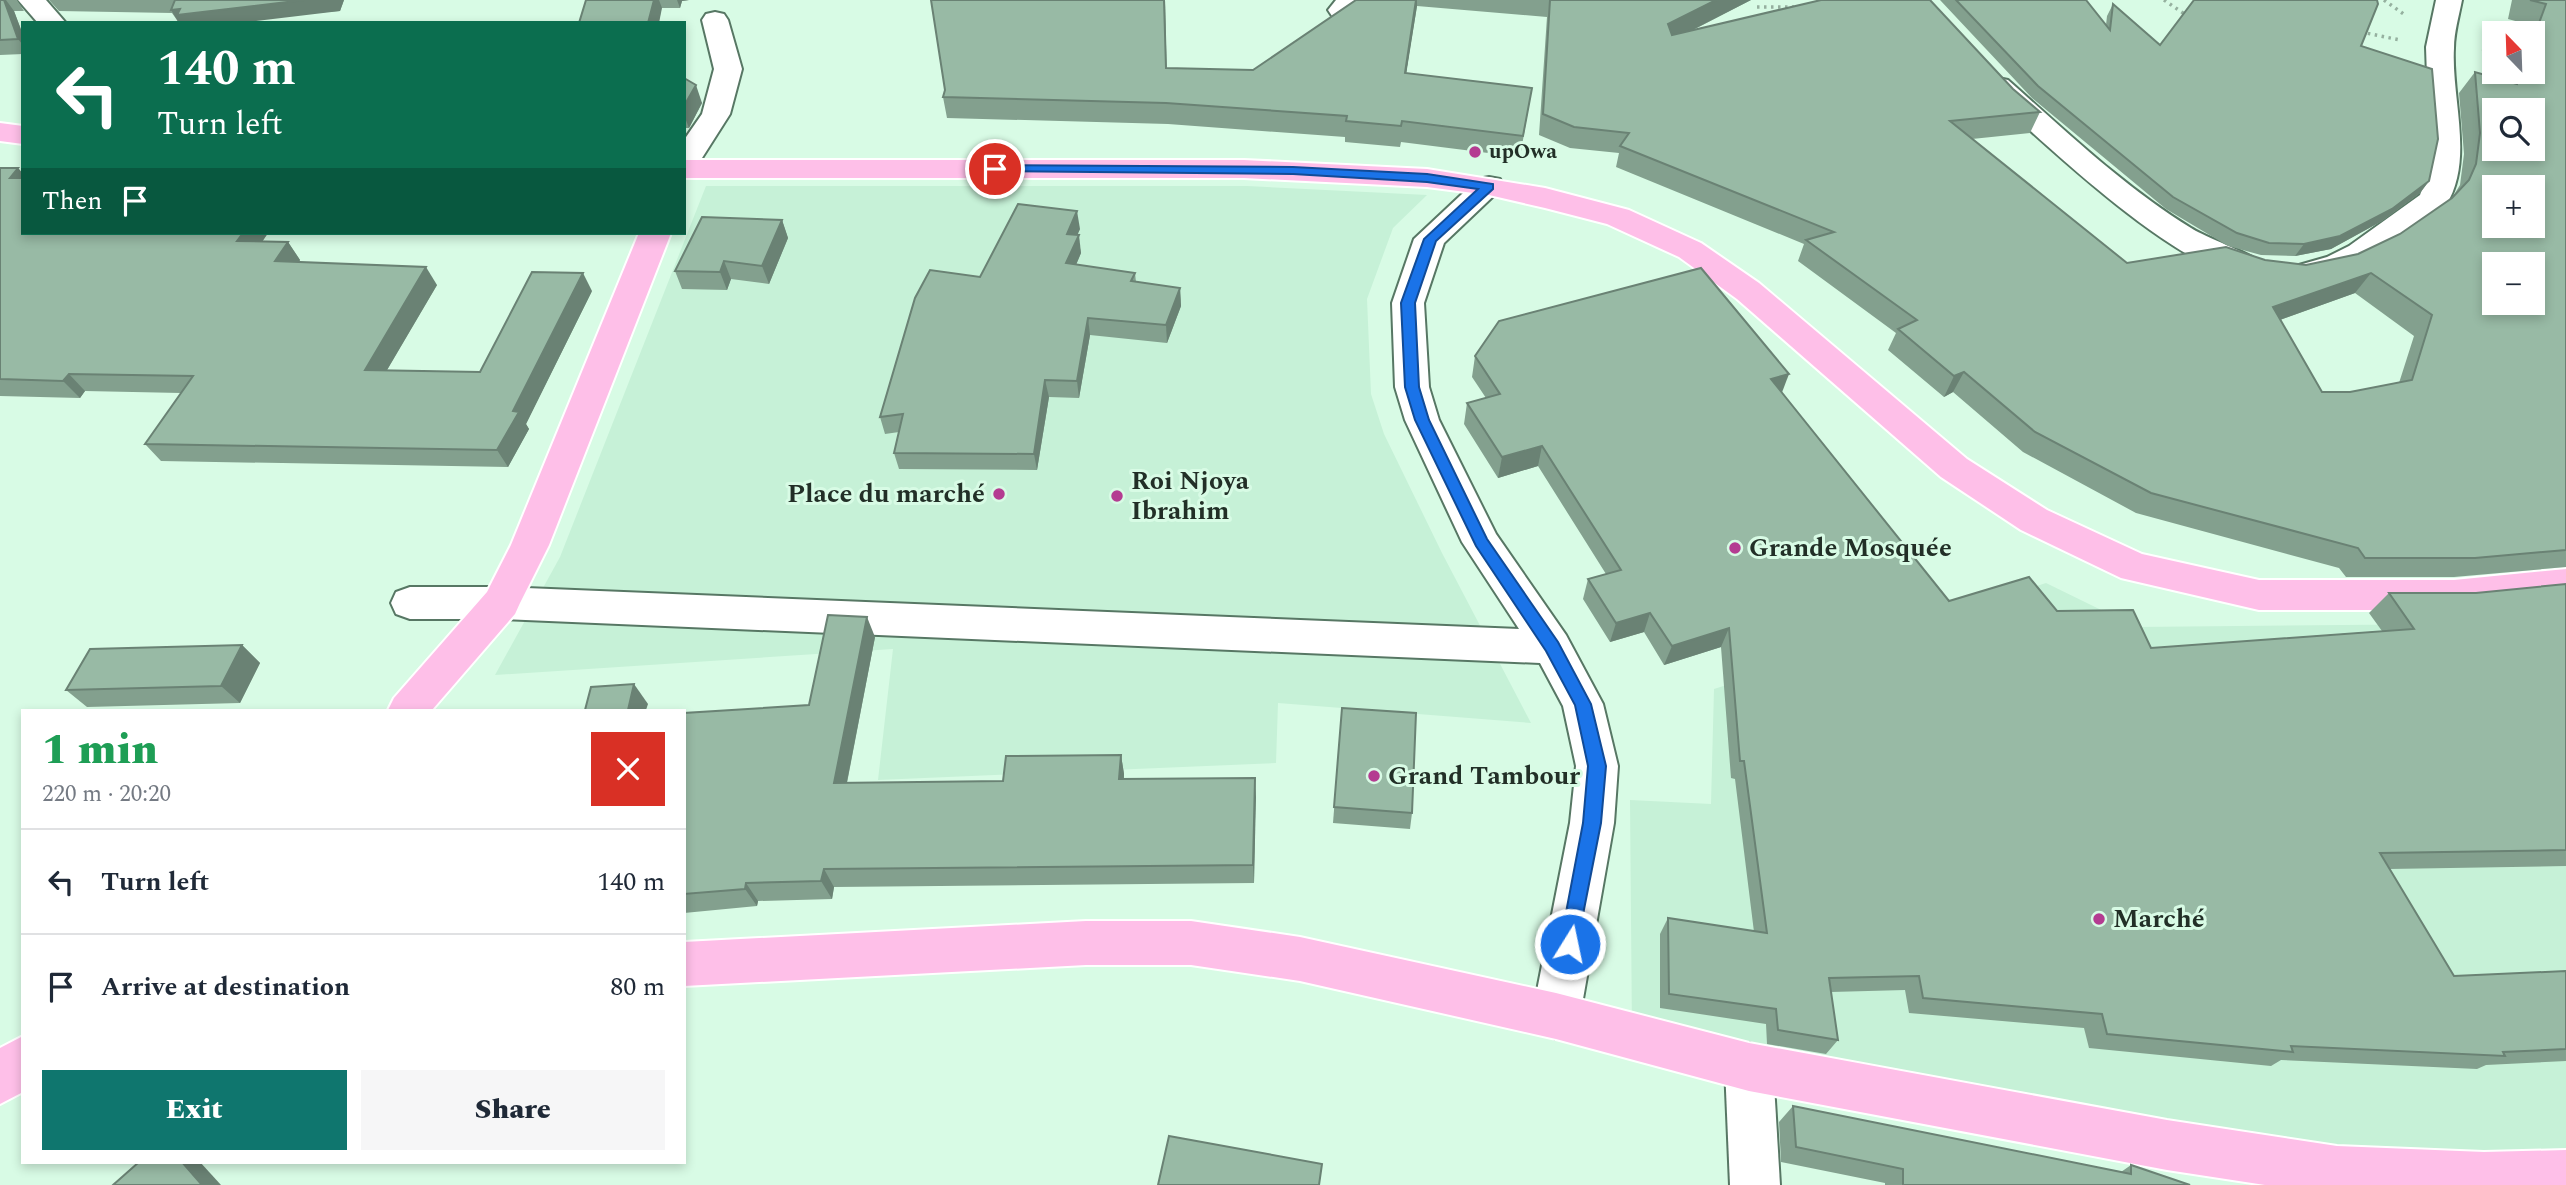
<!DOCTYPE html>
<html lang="en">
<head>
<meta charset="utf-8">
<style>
  body { margin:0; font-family:Spectral,serif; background:#f6f6f7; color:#1f2937; height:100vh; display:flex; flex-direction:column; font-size:26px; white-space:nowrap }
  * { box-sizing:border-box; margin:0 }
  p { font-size:23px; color:#747a83 }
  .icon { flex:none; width:38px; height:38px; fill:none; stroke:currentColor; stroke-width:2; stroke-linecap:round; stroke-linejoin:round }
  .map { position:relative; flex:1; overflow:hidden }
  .side { position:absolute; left:21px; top:709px; width:665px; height:455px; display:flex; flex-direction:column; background:#fff; border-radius:0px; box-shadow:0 4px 10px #0003 }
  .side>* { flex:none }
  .banner { position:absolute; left:21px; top:21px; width:665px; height:214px; border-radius:0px; box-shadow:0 4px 10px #0003; background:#0b6e4f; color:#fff; overflow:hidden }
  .needle { width:46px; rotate:337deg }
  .controls { position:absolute; left:2482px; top:21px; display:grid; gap:14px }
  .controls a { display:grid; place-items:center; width:63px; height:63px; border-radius:0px; background:#fff; box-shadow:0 4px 10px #0003; font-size:35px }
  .pin { position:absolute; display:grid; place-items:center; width:60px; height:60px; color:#fff; margin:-30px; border:4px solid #fff; border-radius:50%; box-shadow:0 2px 7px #0007 }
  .me { position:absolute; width:77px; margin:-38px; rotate:10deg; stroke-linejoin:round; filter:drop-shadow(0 0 5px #0008) }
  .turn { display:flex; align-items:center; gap:24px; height:147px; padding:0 21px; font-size:32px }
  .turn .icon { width:91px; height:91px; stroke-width:2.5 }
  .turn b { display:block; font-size:49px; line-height:60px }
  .then { display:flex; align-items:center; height:66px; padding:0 21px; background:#0003; gap:14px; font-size:26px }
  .round { display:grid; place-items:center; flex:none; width:74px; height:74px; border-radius:0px; background:#f6f6f7 }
  .head { display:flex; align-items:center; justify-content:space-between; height:119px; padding:0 21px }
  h1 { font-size:42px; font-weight:800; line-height:52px; color:#1e9e55 }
  .cta { display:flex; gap:14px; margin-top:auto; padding:14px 21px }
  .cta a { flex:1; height:80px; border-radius:0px; background:#0f766e; color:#fff; font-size:28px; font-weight:800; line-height:80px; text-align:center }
  .cta a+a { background:#f6f6f7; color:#1f2937 }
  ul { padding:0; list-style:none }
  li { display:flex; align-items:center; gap:21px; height:105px; padding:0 21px; border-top:2px solid #e0e1e3 }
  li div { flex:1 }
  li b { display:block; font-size:26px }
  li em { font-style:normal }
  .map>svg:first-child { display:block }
</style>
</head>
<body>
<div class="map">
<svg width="2566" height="1185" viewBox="0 0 2566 1185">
  <rect width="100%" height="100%" fill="#d8fbe5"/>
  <!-- built -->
  <g fill="#c6f1d7">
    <polygon points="706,186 1247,186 1427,195 1393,228 1367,299 1371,394 1384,434 1442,553 1531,723 1278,703 1276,763 878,780 893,649 495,675 560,557"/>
    <polygon points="2046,583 2136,627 2566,623 2566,1150 2370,1166 1632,1034 1630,800 1711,804 1714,689"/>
  </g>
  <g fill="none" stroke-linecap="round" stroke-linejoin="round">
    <defs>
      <g id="minor">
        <polygon points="18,0 46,0 66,23 38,23"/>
        <path d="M 1336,0 L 1365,0 C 1356,13 1347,20 1332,16 L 1328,10 Z"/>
        <path d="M 2436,0 L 2462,0 C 2459,16 2454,32 2454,48 C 2451,99 2475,161 2445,207 C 2409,232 2345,292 2299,279 L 2294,272 L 2299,265 L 2327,257 L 2349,246 L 2420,195 L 2430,167 L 2426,47 Z"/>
        <polygon points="715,12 724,14 728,20 742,69 730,114 695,169 684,172 684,140 702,114 714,69 702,20 706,14"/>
        <path d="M 1998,78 L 2008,80 C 2067,132 2124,187 2191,228 C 2208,239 2262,257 2270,270 L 2265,277 C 2200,295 2037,136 1988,92 L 1984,86 L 1988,80 Z"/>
        <polygon points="1489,177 1500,179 1504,186 1444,243 1424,303 1429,387 1439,420 1496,534 1566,635 1603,704 1618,766 1614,823 1580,1016 1573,1032 1556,1039 1539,1032 1532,1016 1570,823 1576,766 1563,706 1540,663 501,619 410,619 396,614 391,603 396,592 410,587 501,587 1519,629 1462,542 1405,420 1395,387 1392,303 1414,239 1478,179"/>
        <polygon points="1749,1043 1766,1050 1773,1067 1780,1185 1730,1185 1725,1067 1732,1050"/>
      </g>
      <g id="major">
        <polygon points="0,123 23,126 23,144 0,141"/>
        <polygon points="684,160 1244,160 1427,169 1545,188 1629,210 1701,243 1759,283 1967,459 2047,510 2142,554 2259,580 2454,580 2566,569 2566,599 2454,610 2259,610 2121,578 2021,530 1941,477 1737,299 1679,257 1607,224 1545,208 1489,195 1427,187 1244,178 684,178"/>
        <polygon points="639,233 671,233 549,545 520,603 515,614 432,710 388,710 394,698 487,592 511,545"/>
        <polygon points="1086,921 1191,921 1300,937 1556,993 1749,1043 2167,1120 2337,1146 2484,1152 2566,1150 2566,1185 2265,1185 2167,1170 1749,1091 1556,1039 1300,981 1191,965 1086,965 684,986 684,942"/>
        <polygon points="23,1036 23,1092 0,1104 0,1048"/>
      </g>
    </defs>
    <!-- minor casing -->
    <use href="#minor" stroke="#577764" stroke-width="4"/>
    <!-- major casing -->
    <use href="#major" stroke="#fff" stroke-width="4"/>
    <!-- path -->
    <g stroke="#95b09f" stroke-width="3.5" stroke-dasharray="2.5 4.5" stroke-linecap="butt">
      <polyline points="2164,0 2186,15"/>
      <polyline points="2384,0 2405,15"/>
      <polyline points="1757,7 1794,7"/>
      <polyline points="2361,32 2400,40"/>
      <polyline points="2482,49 2494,50"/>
    </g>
    <!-- minor -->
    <use href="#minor" fill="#fff" fill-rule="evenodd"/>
    <!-- major -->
    <use href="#major" fill="#febfe8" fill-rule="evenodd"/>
  </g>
  <!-- wall -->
  <g fill="#83a08e" fill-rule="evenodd">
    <polygon points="0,0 17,0 24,11 14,11 23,35 23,54 0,55"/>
    <polygon points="49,0 344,0 340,11 179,23 172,13 59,11"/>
    <polygon points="586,0 689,0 682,1 680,8 662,8"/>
    <path d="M 1356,0 L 1751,0 L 1693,30 L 2013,89 L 2040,112 L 2030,133 L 1972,139 L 2127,263 L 2265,260 L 2306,265 L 2358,254 L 2400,234 L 2452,198 L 2460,185 L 2464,154 L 2459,93 L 2475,72 L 2509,82 L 2513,72 L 2532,72 L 2532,33 L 2527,33 L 2530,25 L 2508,19 L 2512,0 L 2566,0 L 2566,567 L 2454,577 L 2346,577 L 2339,568 L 2136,513 L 2023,452 L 1953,392 L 1944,397 L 1888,350 L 1896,333 L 1798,261 L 1804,244 L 1616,167 L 1619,153 L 1570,148 L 1539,135 L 1547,17 L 1417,6 L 1406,73 L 1532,88 L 1520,157 L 1401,142 L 1400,147 L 1345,142 L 1345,137 L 1168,124 L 947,118 L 943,97 L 1167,68 L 1253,70 ZM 2355,293 L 2414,336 L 2399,383 L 2350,392 L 2322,392 L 2280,320 Z"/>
    <polygon points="1940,0 2086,0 2106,25 2107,16 2113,4 2160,45 2361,46 2429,181 2420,193 2382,221 2331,249 2295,256 2261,255 2228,246 2166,209 2032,98"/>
    <polygon points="684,78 702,103 689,128 684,128"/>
    <polygon points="0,168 18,168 23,174 23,233 268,233 262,242 288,242 300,260 299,262 437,285 387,370 480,372 592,291 526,424 529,429 508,467 161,461 145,444 181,393 85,391 80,398 0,396"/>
    <polygon points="782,220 788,238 769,284 731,279 727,290 682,289 675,271"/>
    <polygon points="1080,229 1077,235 1081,253 1076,265 1135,273 1136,282 1180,288 1181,306 1167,343 1090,335 1079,398 1049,397 1037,470 899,469 894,453 899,432 885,434 880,417 980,277"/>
    <polygon points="1475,356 1782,393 1949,601 2057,611 2151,648 2382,631 2369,613 2389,593 2476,593 2566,584 2566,866 2389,869 2454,976 2566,971 2566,1061 2486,1065 2477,1069 2281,1060 2271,1066 2089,1048 2084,1028 1909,1013 1905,990 1831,992 1838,1040 1826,1054 1767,1044 1766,1024 1660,1008 1660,934 1668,918 1754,932 1735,779 1731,778 1721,647 1664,665 1644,632 1610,642 1583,599 1588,579 1606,574 1538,466 1498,478 1464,424 1467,403 1486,398 1472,377"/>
    <polygon points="875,637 847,783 1003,781 1121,755 1124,774 1124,779 1255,778 1254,883 834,887 832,899 758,901 757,906 684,913 684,713 809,705"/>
    <polygon points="242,645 260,663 240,703 87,707 66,690"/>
    <polygon points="1342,708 1412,813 1410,829 1333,823"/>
    <polygon points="1793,1106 2121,1172 2131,1165 2190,1185 1885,1185 1885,1183 1781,1162 1779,1122"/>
  </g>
  <!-- shaded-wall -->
  <g fill="#6a8274">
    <polygon points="4,0 6,0 14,11 23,35 23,45 18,39"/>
    <polygon points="304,0 344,0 340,11 239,23 179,23 171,10"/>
    <polygon points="654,0 659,0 662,8 659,23 648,23"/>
    <polygon points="677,0 689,0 682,1 680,8"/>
    <polygon points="1164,0 1165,0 1167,89 1166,68"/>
    <polygon points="1416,0 1417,0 1417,6 1403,94 1405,73"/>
    <polygon points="1716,0 1751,0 1663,45 1668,24"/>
    <polygon points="696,85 702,103 689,128 684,115 684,106"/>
    <polygon points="18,168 23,174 23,193 10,178"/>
    <polygon points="2429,181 2420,193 2382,221 2331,249 2295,256 2304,244"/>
    <polygon points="1077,211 1080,229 1070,251 1067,234"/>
    <polygon points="782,220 788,238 769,284 762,266"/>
    <polygon points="243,233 268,233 250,259 237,241"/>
    <polygon points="1079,235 1081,253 1069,281 1066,263"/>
    <polygon points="288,242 300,260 288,278 275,261"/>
    <polygon points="724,261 731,279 727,290 720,272"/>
    <polygon points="426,267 437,285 377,387 365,370"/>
    <polygon points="583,273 592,291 526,424 529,429 508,467 497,450 513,411"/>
    <polygon points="2371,273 2355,293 2257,328 2273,307"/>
    <polygon points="1180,288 1181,306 1167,343 1166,325"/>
    <polygon points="1088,318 1090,335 1079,398 1077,381"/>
    <polygon points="1964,372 1953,392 1944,397 1954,376"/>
    <polygon points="69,374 85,391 80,398 63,381"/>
    <polygon points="1789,374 1781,395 1771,379"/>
    <polygon points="1045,380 1049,397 1037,470 1034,454"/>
    <polygon points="1542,446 1538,466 1498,478 1502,457"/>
    <polygon points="1650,613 1644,632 1610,642 1616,623"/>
    <polygon points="867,617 875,637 843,802 834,783"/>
    <polygon points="1729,628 1721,647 1664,665 1672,646"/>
    <polygon points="242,645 260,663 240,703 221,686"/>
    <polygon points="634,684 648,704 646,710 628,710"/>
    <polygon points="1121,755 1124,774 1123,798 1119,779"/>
    <polygon points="1255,778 1256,797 1254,883 1253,865"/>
    <polygon points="824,869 834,887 832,899 821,881"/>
    <polygon points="746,883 758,901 757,906 745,889"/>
    <polygon points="182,1162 200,1162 221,1185 202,1185"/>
  </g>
  <!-- building -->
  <g fill="#98baa5" stroke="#6a8274" stroke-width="2" fill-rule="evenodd">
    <polygon points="0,0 4,0 18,39 0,40"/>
    <polygon points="175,0 304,0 177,15 180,9 171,10"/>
    <polygon points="586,0 654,0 648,23 579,23"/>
    <polygon points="931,0 1164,0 1166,68 1253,70 1356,0 1416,0 1405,73 1532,88 1523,136 1402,121 1401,126 1346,121 1347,116 1166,103 943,97 945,90"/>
    <path d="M 1550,0 L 1716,0 L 1668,24 L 1672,35 L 1821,0 L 1930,0 L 2013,89 L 2040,112 L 1950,121 L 2127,263 L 2226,247 L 2265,260 L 2306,265 L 2358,254 L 2400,234 L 2452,198 L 2469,180 L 2476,164 L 2480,133 L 2475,72 L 2517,84 L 2521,72 L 2532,72 L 2532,42 L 2546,4 L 2530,0 L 2566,0 L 2566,550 L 2475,558 L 2365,558 L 2358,548 L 2151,493 L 2035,432 L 1964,372 L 1954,376 L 1898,329 L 1917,320 L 1806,240 L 1834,232 L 1620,146 L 1629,133 L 1574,127 L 1543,114 ZM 2494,110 L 2532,110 L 2532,149 L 2494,149 ZM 2494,187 L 2532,187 L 2532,226 L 2494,226 ZM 2494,264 L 2532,264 L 2532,303 L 2494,303 ZM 2371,273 L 2432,315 L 2412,380 L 2350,392 L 2322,392 L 2273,307 Z"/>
    <polygon points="1956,0 2086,0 2110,30 2113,4 2160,45 2194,0 2377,0 2378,4 2361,46 2432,69 2438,139 2429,181 2392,209 2340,236 2304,244 2269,243 2237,233 2173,197 2038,86"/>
    <polygon points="684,78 696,85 684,106"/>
    <polygon points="0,168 18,168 10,178 23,178 23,233 243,233 237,241 288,242 275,261 426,267 365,370 480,372 532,272 583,273 513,411 519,412 497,450 145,444 193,376 69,374 63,381 0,379"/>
    <polygon points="1018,204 1077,211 1067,234 1079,235 1066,263 1135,273 1131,281 1180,288 1166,325 1088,318 1077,381 1045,380 1034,454 894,453 903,414 880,417 915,298 930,270 980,277"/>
    <polygon points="702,217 782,220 762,266 724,261 720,272 675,271"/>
    <polygon points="1701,268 1789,374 1771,379 1949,601 2029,577 2057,611 2133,610 2151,648 2414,629 2389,593 2476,593 2566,584 2566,850 2380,853 2454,976 2566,971 2566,1049 2503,1052 2505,1056 2291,1046 2293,1052 2107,1034 2102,1014 1923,998 1919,976 1829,978 1838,1040 1778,1030 1776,1009 1669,994 1668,918 1767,933 1744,761 1740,761 1729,628 1672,646 1650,613 1616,623 1588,579 1621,570 1542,446 1502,457 1467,403 1500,394 1475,356 1499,321"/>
    <polygon points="828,615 867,617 834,783 1003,781 1006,756 1121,755 1119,779 1255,778 1253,865 824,869 821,881 746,883 745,889 684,894 684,713 809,705"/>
    <polygon points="242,645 221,686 66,690 90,649"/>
    <polygon points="634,684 628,710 585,710 591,687"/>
    <polygon points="1342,708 1416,713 1412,813 1334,807"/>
    <polygon points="1793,1106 2131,1174 2131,1165 2190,1185 1903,1185 1903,1169 1796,1147"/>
    <polygon points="1169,1136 1322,1164 1319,1185 1158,1185"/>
    <polygon points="139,1162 182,1162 202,1185 113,1185"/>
  </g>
  <!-- route -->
  <polygon fill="#1a73e8" stroke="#114b97" stroke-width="2" points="995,165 1293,167 1427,174 1493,184 1493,189 1436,241 1415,303 1419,387 1429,420 1487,539 1558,642 1591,704 1606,766 1601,823 1576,950 1570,953 1563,950 1560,944 1583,823 1588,766 1575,705 1546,651 1476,546 1415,420 1405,387 1401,303 1424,239 1478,189 1427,182 1293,174 991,171 989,169"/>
  <!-- markers -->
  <g fill="#b43c91" stroke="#d8fbe5" stroke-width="2.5">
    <circle cx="1475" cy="152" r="7"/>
    <circle cx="999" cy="494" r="7"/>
    <circle cx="1117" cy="496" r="7"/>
    <circle cx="1735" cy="548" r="7"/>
    <circle cx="1374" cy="776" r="7"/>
    <circle cx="2099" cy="919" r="7"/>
  </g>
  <g text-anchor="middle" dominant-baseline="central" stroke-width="6" stroke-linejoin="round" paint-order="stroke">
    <!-- far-poi labels -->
    <g font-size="21" font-weight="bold" fill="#222f27" stroke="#d8fbe5" text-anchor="start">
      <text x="1489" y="152">upOwa</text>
    </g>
    <!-- poi labels -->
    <g font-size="26" font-weight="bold" fill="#222f27" stroke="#d8fbe5" text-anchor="start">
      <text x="1131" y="481">Roi Njoya<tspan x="1131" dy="30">Ibrahim</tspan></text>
      <text x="985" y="494" text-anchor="end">Place du marché</text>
      <text x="1749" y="548">Grande Mosquée</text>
      <text x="1388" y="776">Grand Tambour</text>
      <text x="2113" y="919">Marché</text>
    </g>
  </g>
</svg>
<div class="controls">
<a><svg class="needle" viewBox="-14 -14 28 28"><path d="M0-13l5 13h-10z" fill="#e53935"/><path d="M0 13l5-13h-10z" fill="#747a83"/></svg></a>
<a><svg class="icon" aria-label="search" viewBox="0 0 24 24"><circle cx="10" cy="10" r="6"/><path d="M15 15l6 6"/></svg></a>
<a>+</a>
<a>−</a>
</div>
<div class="pin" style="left:995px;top:169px;background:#d93025"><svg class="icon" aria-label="arrive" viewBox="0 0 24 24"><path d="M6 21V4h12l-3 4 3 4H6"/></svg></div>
<svg class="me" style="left:1570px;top:944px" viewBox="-20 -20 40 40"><circle r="17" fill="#1a73e8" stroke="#fff" stroke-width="3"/><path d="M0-11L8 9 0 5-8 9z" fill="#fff"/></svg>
<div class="banner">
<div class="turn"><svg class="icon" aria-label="left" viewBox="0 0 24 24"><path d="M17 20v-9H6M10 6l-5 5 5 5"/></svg><div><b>140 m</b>Turn left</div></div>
<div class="then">Then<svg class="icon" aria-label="arrive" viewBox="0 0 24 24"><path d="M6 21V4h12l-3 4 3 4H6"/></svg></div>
</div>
<section class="side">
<div class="head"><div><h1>1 min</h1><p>220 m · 20:20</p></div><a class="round" style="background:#d93025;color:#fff"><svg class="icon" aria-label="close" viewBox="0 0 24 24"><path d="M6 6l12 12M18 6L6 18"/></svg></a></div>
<ul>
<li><svg class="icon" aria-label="left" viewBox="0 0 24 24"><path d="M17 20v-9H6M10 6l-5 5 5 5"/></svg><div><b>Turn left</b></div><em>140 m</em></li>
<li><svg class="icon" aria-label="arrive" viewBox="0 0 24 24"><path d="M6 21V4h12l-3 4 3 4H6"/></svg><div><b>Arrive at destination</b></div><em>80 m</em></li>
</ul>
<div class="cta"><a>Exit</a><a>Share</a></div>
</section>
</div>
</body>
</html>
